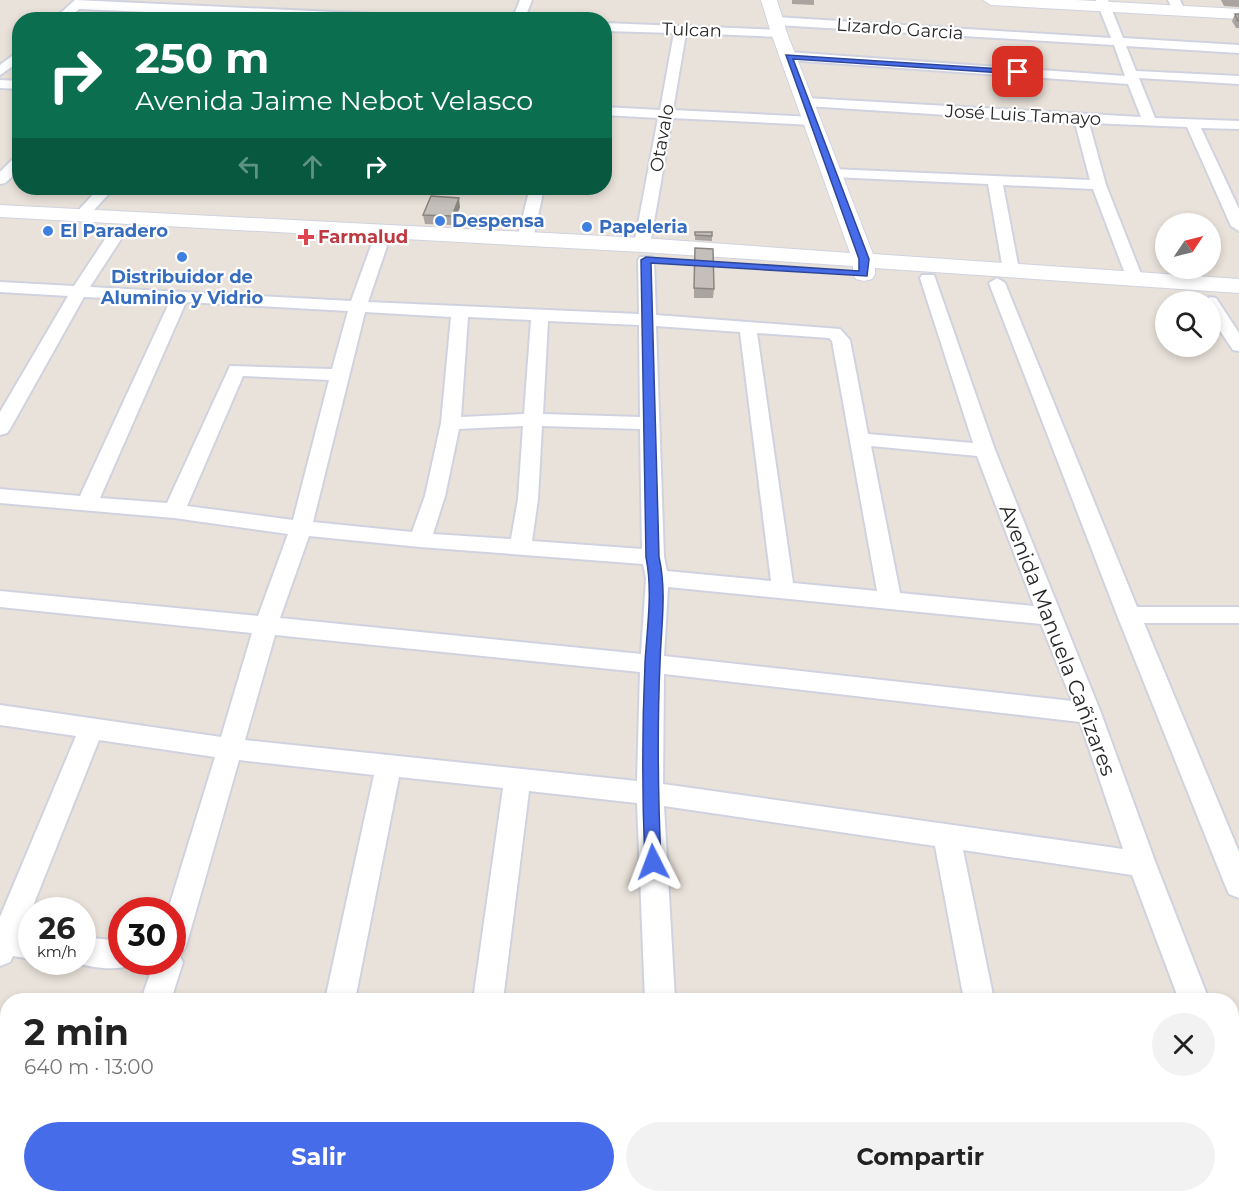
<!DOCTYPE html>
<html lang="es">
<head>
<meta charset="utf-8">
<style>
  body { margin:0; font-family:Montserrat,sans-serif; background:#f2f2f2; color:#222; height:100vh; display:flex; flex-direction:column; font-size:22px; white-space:nowrap }
  * { box-sizing:border-box; margin:0 }
  p { font-size:20px; color:#767676 }
  .icon { flex:none; width:33px; height:33px; fill:none; stroke:currentColor; stroke-width:2; stroke-linecap:round; stroke-linejoin:round }
  .map { position:relative; flex:1; overflow:hidden }
  .side { position:absolute; left:0px; top:993px; width:1239px; height:210px; display:flex; flex-direction:column; background:#fff; border-radius:24px 24px 0 0; box-shadow:0 3px 9px #0003 }
  .side>* { flex:none }
  .banner { position:absolute; left:12px; top:12px; width:600px; height:183px; border-radius:24px; box-shadow:0 3px 9px #0003; background:#0b6e4f; color:#fff; overflow:hidden }
  .needle { width:39px; rotate:55deg }
  .buttons { position:absolute; left:1155px; top:213px; display:grid; gap:12px }
  .buttons a { display:grid; place-items:center; width:66px; height:66px; border-radius:50%; background:#fff; box-shadow:0 3px 9px #0003; font-size:30px }
  .speed { position:absolute; left:18px; top:897px; display:flex; gap:12px; font-size:30px; font-weight:700; text-align:center }
  .speed>* { display:grid; place-content:center; width:78px; height:78px; border-radius:50%; background:#fff; box-shadow:0 3px 9px #0003; line-height:1 }
  .speed small { font-size:15px; font-weight:400 }
  .speed .limit { border:9px solid #d22; background:#fff; color:#111 }
  .pin { position:absolute; display:grid; place-items:center; width:51px; height:51px; color:#fff; margin:-26px; border-radius:12px; box-shadow:0 3px 9px #0006 }
  .me { position:absolute; width:66px; margin:-33px; rotate:357deg; stroke-linejoin:round; filter:drop-shadow(0 0 4px #0008) }
  .turn { display:flex; align-items:center; gap:21px; height:126px; padding:0 24px; font-size:27px }
  .turn .icon { width:78px; height:78px; stroke-width:2.5 }
  .turn b { display:block; font-size:42px; line-height:51px }
  .lanes { display:flex; align-items:center; height:57px; padding:0 24px; background:#0003; justify-content:center; gap:30px; direction:ltr }
  .lanes .off { opacity:.35 }
  .round { display:grid; place-items:center; flex:none; width:63px; height:63px; border-radius:32px; background:#f2f2f2 }
  .summary { display:flex; align-items:center; justify-content:space-between; height:102px; padding:0 24px }
  h1 { font-size:36px; font-weight:700; line-height:45px }
  .button { display:flex; gap:12px; margin-top:auto; padding:12px 24px }
  .button a { flex:1; height:69px; border-radius:36px; background:#476ce9; color:#fff; font-size:24px; font-weight:700; line-height:69px; text-align:center }
  .button a+a { background:#f2f2f2; color:#222 }
  .map>svg:first-child { display:block }
</style>
</head>
<body>
<div class="map">
<svg width="1239" height="1203" viewBox="0 0 1239 1203">
  <rect width="100%" height="100%" fill="#e9e2da"/>
  <g fill="none" stroke-linecap="round" stroke-linejoin="round">
    <defs>
      <g id="street">
        <polygon points="75,0 418,16 424,20 327,20 79,9 67,20 53,20"/>
        <polygon points="520,0 532,0 524,20 512,20"/>
        <polygon points="1096,0 1108,0 1123,38 1239,45 1239,53 1126,46 1136,71 1239,76 1239,84 1139,78 1155,118 1239,121 1239,129 1201,128 1239,209 1239,231 1231,226 1187,127 1089,123 1106,185 1143,279 1135,284 1127,279 1093,189 1003,185 1019,270 1011,275 1003,270 988,184 832,177 825,173 832,169 1090,180 1075,123 806,106 799,102 806,98 1141,117 1128,84 788,60 782,56 788,52 1125,76 1114,45 776,25 770,21 776,17 1111,38"/>
        <polygon points="1168,0 1180,0 1185,11 1183,13 1175,13"/>
        <polygon points="604,23 783,30 785,33 779,37 686,33 673,110 813,117 820,121 813,125 672,118 650,245 642,250 636,248 634,245 658,118 604,115 604,107 660,110 674,33 604,31"/>
        <polygon points="20,50 20,61 0,75 0,65"/>
        <polygon points="0,80 20,81 20,89 0,88"/>
        <polygon points="20,156 20,169 5,183 0,184 0,172 15,157"/>
        <polygon points="99,188 114,188 85,220 75,220 72,217 75,214"/>
        <polygon points="530,188 544,188 533,239 525,244 517,239"/>
        <path d="M 117,228 L 125,233 L 90,287 L 351,301 L 371,246 L 379,241 L 387,246 L 368,302 L 639,314 L 638,260 L 640,257 L 652,257 L 654,260 L 656,315 L 840,329 L 850,340 L 868,434 L 973,443 L 920,278 L 922,275 L 934,275 L 995,450 L 1101,713 L 1156,864 L 1209,1000 L 1179,1000 L 1132,875 L 963,850 L 994,1000 L 964,1000 L 935,846 L 664,806 L 675,1000 L 645,1000 L 637,803 L 529,791 L 503,1000 L 473,1000 L 503,788 L 399,777 L 355,1000 L 325,1000 L 374,775 L 239,760 L 186,946 L 180,956 L 183,962 L 171,1000 L 141,1000 L 154,962 L 172,962 L 172,910 L 168,910 L 215,757 L 99,740 L 23,931 L 32,931 L 32,959 L 13,956 L 10,962 L 0,966 L 0,917 L 76,736 L 0,725 L 0,705 L 221,737 L 252,633 L 0,607 L 0,591 L 258,616 L 288,534 L 174,518 L 0,503 L 0,489 L 80,496 L 170,301 L 84,297 L 10,429 L 7,433 L 0,435 L 0,412 L 68,296 L 0,292 L 0,282 L 74,286 L 111,230 ZM 186,302 L 348,311 L 332,369 L 230,366 L 167,503 L 100,498 ZM 365,312 L 451,317 L 441,423 L 425,496 L 412,532 L 313,522 ZM 468,317 L 531,320 L 524,414 L 461,417 ZM 548,321 L 639,325 L 640,417 L 543,414 ZM 656,326 L 740,332 L 771,581 L 667,571 L 664,557 ZM 757,333 L 829,338 L 832,341 L 877,591 L 793,583 ZM 243,376 L 329,380 L 293,520 L 187,506 ZM 523,426 L 518,499 L 511,539 L 433,534 L 445,496 L 459,429 ZM 542,426 L 640,429 L 642,549 L 532,541 L 538,499 ZM 871,446 L 977,456 L 1034,606 L 900,593 ZM 309,536 L 420,547 L 643,564 L 646,578 L 641,654 L 280,618 ZM 668,587 L 1041,624 L 1072,701 L 664,656 ZM 275,635 L 640,672 L 637,781 L 245,740 ZM 664,674 L 1080,722 L 1123,849 L 663,784 Z"/>
        <polygon points="997,278 1005,283 1137,607 1239,607 1239,623 1144,623 1239,852 1239,898 1229,894 1225,885 1117,615 989,283"/>
        <polygon points="1210,297 1216,298 1239,333 1239,351 1233,350 1210,316 1210,302 1202,302"/>
        <path d="M 82,937 L 122,941 L 122,962 L 134,962 L 132,965 C 116,971 91,968 74,962 L 82,962 Z"/>
        <polygon points="1232,1083 1239,1086 1239,1137 1232,1134"/>
        <polygon points="82,1196 116,1196 114,1203 80,1203"/>
        <polygon points="282,1196 316,1196 315,1203 281,1203"/>
        <polygon points="455,1196 489,1196 488,1203 454,1203"/>
        <rect x="643" y="1196" width="34" height="7"/>
        <polygon points="874,1196 908,1196 909,1203 875,1203"/>
        <polygon points="1000,1196 1034,1196 1035,1203 1001,1203"/>
      </g>
      <g id="secondary">
        <polygon points="761,0 777,0 787,33 873,254 1239,279 1239,293 875,268 875,274 872,279 864,281 856,279 853,274 853,266 642,252 0,217 0,205 642,238 850,253 771,33"/>
        <polygon points="983,0 1076,0 1239,9 1239,19 991,5"/>
      </g>
    </defs>
    <!-- street casing -->
    <use href="#street" stroke="#d0d3df" stroke-width="4"/>
    <!-- secondary casing -->
    <use href="#secondary" stroke="#d0d3df" stroke-width="2"/>
    <!-- street -->
    <use href="#street" fill="#fff" fill-rule="evenodd"/>
    <!-- secondary -->
    <use href="#secondary" fill="#fff" fill-rule="evenodd"/>
  </g>
  <!-- wall -->
  <g fill="#a9a4a0">
    <polygon points="792,0 814,0 814,5 792,4"/>
    <polygon points="1221,0 1239,0 1239,7 1224,6"/>
    <polygon points="1235,14 1239,14 1239,28 1236,28 1232,21"/>
    <polygon points="460,207 453,225 425,224 423,215"/>
    <polygon points="695,232 712,232 712,241 695,240"/>
    <polygon points="694,258 714,289 713,298 694,298"/>
  </g>
  <!-- shaded-wall -->
  <polygon fill="#898682" points="459,198 460,207 453,225 452,216"/>
  <!-- building -->
  <g fill="#c4bfba" stroke="#898682" stroke-width="1.5">
    <polygon points="1235,14 1239,14 1239,21 1238,21"/>
    <polygon points="431,196 459,198 452,216 423,215"/>
    <polygon points="695,232 712,232 712,236 695,235"/>
    <polygon points="695,248 713,249 714,289 694,288"/>
  </g>
  <!-- route -->
  <path fill="#476ce9" stroke="#2e4697" stroke-width="1.5" d="M 786,55 L 1018,70 L 1022,72 L 1018,74 L 793,59 L 869,259 L 867,276 L 651,263 L 659,557 C 667,592 661,628 660,663 C 657,730 658,796 661,862 L 659,868 L 653,870 L 647,868 L 645,862 C 642,796 642,730 645,663 C 647,628 653,592 646,557 L 641,260 L 646,257 L 859,271 L 859,259 Z"/>
  <!-- markers -->
  <g fill="#3f7fe0" stroke="#fff" stroke-width="2">
    <circle cx="440" cy="221" r="6"/>
    <circle cx="587" cy="227" r="6"/>
    <circle cx="48" cy="231" r="6"/>
    <circle cx="182" cy="257" r="6"/>
  </g>
  <path fill="#e0444e" stroke="#fff" stroke-width="2" d="M303 228h6v6h6v6h-6v6h-6v-6h-6v-6h6z"/>
  <g text-anchor="middle" dominant-baseline="central" stroke-width="4.5" stroke-linejoin="round" paint-order="stroke">
    <!-- far-street labels -->
    <g font-size="18" fill="#282828" stroke="#fff">
      <text transform="translate(900 29) rotate(4)">Lizardo Garcia</text>
      <text transform="translate(692 30) rotate(2)">Tulcan</text>
      <text transform="translate(1023 115) rotate(3)">José Luis Tamayo</text>
      <text transform="translate(662 138) rotate(-80)">Otavalo</text>
    </g>
    <!-- far-shop labels -->
    <g font-size="18" font-weight="bold" fill="#366cbe" stroke="#fff" text-anchor="start">
      <text x="452" y="221">Despensa</text>
      <text x="599" y="227">Papeleria</text>
      <text x="60" y="231">El Paradero</text>
      <text x="182" y="277" text-anchor="middle">Distribuidor de<tspan x="182" dy="21">Aluminio y Vidrio</tspan></text>
    </g>
    <!-- far-health labels -->
    <g font-size="18" font-weight="bold" fill="#be3a42" stroke="#fff" text-anchor="start">
      <text x="318" y="237">Farmalud</text>
    </g>
    <!-- street labels -->
    <g font-size="21" fill="#282828" stroke="#fff">
      <text transform="translate(1058 640) rotate(69)">Avenida Manuela Cañizares</text>
    </g>
  </g>
</svg>
<div class="buttons">
<a><svg class="needle" viewBox="-14 -14 28 28"><path d="M0-13l5 13h-10z" fill="#e53935"/><path d="M0 13l5-13h-10z" fill="#767676"/></svg></a>
<a><svg class="icon" aria-label="search" viewBox="0 0 24 24"><circle cx="10" cy="10" r="6"/><path d="M15 15l6 6"/></svg></a>
</div>
<div class="speed"><div>26<small>km/h</small></div><div class="limit">30</div></div>
<div class="pin" style="left:1018px;top:72px;background:#d93025"><svg class="icon" aria-label="arrive" viewBox="0 0 24 24"><path d="M6 21V4h12l-3 4 3 4H6"/></svg></div>
<svg class="me" style="left:653px;top:862px" viewBox="-20 -20 40 40"><path d="M0-17L14 15 0 8-14 15z" fill="#476ce9" stroke="#fff" stroke-width="4"/></svg>
<div class="banner">
<div class="turn"><svg class="icon" aria-label="right" viewBox="0 0 24 24"><path d="M7 20v-9h11M14 6l5 5-5 5"/></svg><div><b>250 m</b>Avenida Jaime Nebot Velasco</div></div>
<div class="lanes"><svg class="icon off" aria-label="left" viewBox="0 0 24 24"><path d="M17 20v-9H6M10 6l-5 5 5 5"/></svg><svg class="icon off" aria-label="ahead" viewBox="0 0 24 24"><path d="M12 20V5M6 11l6-6 6 6"/></svg><svg class="icon" aria-label="right" viewBox="0 0 24 24"><path d="M7 20v-9h11M14 6l5 5-5 5"/></svg></div>
</div>
<section class="side">
<div class="summary"><div><h1>2 min</h1><p>640 m · 13:00</p></div><a class="round"><svg class="icon" aria-label="close" viewBox="0 0 24 24"><path d="M6 6l12 12M18 6L6 18"/></svg></a></div>
<div class="button"><a>Salir</a><a>Compartir</a></div>
</section>
</div>
</body>
</html>
